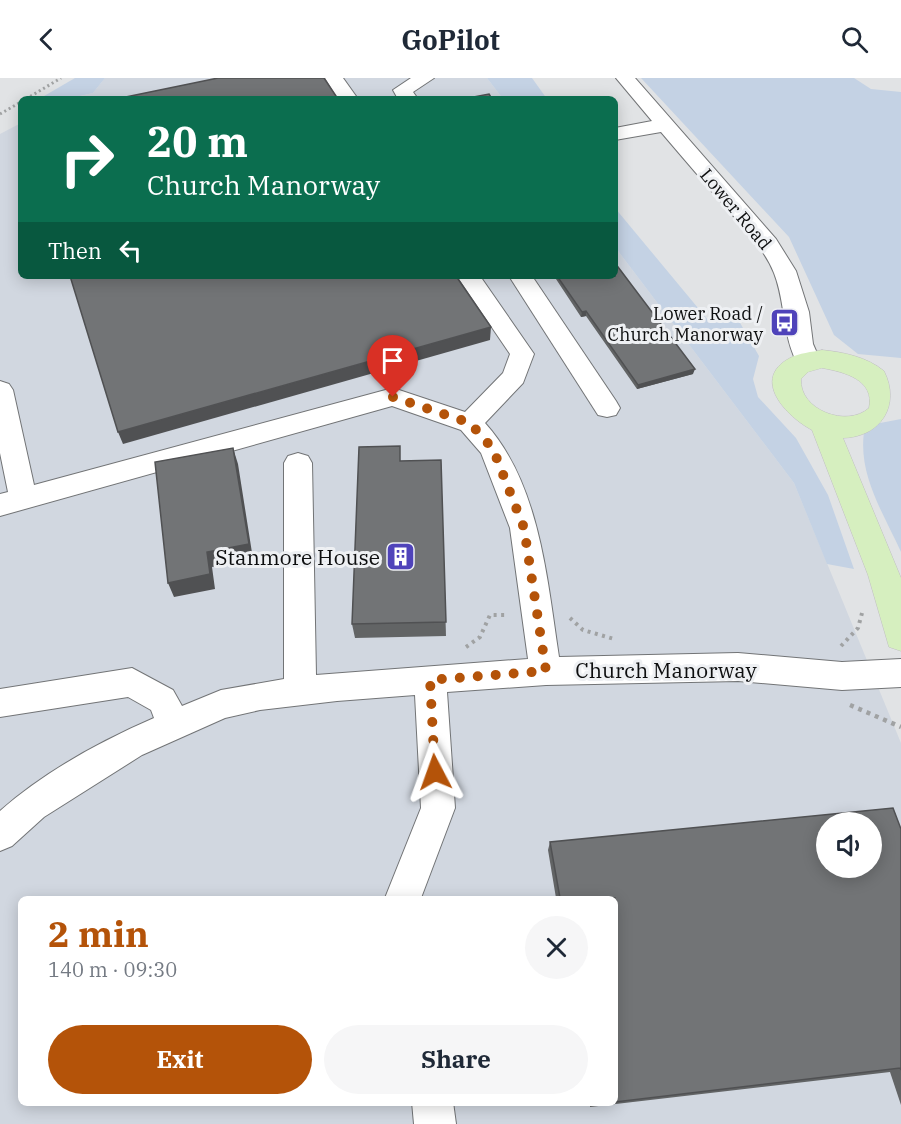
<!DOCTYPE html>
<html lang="en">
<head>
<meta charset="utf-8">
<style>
  body { margin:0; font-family:"IBM Plex Serif",serif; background:#f6f6f7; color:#1f2937; height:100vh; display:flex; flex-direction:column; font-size:22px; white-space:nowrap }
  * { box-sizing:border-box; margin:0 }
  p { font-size:20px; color:#747a83 }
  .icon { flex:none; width:33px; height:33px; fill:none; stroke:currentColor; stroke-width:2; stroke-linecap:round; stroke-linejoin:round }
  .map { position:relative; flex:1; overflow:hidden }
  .side { position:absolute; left:18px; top:818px; width:600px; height:210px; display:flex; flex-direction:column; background:#fff; border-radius:9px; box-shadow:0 3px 15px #0003 }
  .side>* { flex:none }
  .banner { position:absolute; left:18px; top:18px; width:600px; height:183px; border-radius:9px; box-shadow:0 3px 15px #0003; background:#0b6e4f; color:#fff; overflow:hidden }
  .fabs { position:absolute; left:816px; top:734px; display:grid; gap:12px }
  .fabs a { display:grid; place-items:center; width:66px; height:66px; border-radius:50%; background:#fff; box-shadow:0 3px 15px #0003; font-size:30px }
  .pin { position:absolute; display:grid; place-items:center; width:51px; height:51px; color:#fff; margin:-62px -26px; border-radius:50% 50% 50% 0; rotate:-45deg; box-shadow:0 0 6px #0007 }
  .pin .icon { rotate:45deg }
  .me { position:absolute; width:66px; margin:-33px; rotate:356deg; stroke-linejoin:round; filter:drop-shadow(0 0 4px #0008) }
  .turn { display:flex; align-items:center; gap:21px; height:126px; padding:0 30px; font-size:27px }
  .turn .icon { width:78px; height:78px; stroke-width:2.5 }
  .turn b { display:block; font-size:42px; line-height:51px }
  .then { display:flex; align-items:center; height:57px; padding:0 30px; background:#0003; gap:12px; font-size:22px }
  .round { display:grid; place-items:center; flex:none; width:63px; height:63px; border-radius:32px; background:#f6f6f7 }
  .overview { display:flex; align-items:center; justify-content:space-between; height:102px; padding:0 30px }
  h1 { font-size:36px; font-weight:700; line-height:45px; color:#b45309 }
  .action { display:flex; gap:12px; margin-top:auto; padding:12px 30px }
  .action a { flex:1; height:69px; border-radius:36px; background:#b45309; color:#fff; font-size:24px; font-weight:700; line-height:69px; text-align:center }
  .action a+a { background:#f6f6f7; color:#1f2937 }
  header { display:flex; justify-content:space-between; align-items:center; height:78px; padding:0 30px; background:#fff; font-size:27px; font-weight:700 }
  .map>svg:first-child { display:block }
</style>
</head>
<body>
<header><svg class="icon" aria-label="back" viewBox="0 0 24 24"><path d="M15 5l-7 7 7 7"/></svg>GoPilot<svg class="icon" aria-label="search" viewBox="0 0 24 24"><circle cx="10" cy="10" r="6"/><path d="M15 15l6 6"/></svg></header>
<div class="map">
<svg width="901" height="1046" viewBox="0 0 901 1046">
  <rect width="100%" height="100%" fill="#e1e3e5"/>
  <!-- built -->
  <g fill="#d1d7e0" fill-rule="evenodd">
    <polygon points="105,0 487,0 503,21 67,21 93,15"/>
    <path d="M 21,45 L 21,198 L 615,198 L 615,169 L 794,405 L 901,665 L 901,1046 L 0,1046 L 0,56 ZM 826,744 L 872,744 L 872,789 L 826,789 ZM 21,820 L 615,820 L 615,1024 L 21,1024 Z"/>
  </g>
  <!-- green -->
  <g fill="#c4d2e4">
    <polygon points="75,0 105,0 93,15 67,21 39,21"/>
    <polygon points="487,0 532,0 547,21 503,21"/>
    <polygon points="641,0 854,0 871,11 901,14 901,280 858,276 834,257 789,159"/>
    <polygon points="615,130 708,242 735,236 759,278 753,301 758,319 796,360 828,417 854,491 827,486 794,405 615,169"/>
    <path d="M 901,341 L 901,474 C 884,436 858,398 864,354 L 875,346 Z"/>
  </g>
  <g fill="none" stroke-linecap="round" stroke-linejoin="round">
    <defs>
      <g id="minor">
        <polygon points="325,0 343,0 358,21 338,21"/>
        <polygon points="411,0 434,0 413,14 418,21 398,21 393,12"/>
        <path d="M 616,0 L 635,0 L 776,161 L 796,193 L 809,234 L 813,266 L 820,282 L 817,288 L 808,290 L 799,288 C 782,260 786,225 774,195 C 765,172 746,153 731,135 C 707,108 684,81 661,54 L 615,62 L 615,50 L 652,43 Z"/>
        <path d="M 457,198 L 480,198 L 534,276 L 523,305 L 485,345 C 540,406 547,501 559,579 L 738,575 L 842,584 L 901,581 L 901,609 L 842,612 L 738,603 L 546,607 L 447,614 L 455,730 L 421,820 L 385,820 L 421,730 L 415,617 L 337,623 L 260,632 L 225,640 L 142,677 L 44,739 L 12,768 L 0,773 L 0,733 C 44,694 101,663 154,640 L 151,632 L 128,619 L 0,639 L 0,611 L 132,590 L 173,612 L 182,628 L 221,612 L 284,601 L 284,385 L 288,378 L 298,375 L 308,378 L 312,385 L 316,597 L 528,581 L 510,450 L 481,375 L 461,352 L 392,328 L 0,438 L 0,416 L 8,414 L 0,375 L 0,303 L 9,306 L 13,312 L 34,407 L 393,310 L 465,334 L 503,295 L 510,276 Z"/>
        <polygon points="509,198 532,198 616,323 620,330 616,337 607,339 598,337"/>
        <polygon points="412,1024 453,1024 456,1046 414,1046"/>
      </g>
      <path id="major" d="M 822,272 C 843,274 867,279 884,293 C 901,327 881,359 843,360 L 901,500 L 901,573 L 889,569 L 868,497 L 812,352 C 787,339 750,301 790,280 C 799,275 812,274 822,272 ZM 822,290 C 845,294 875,302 869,330 C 847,350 799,332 801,301 L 808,294 Z"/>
    </defs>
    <!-- minor casing -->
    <use href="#minor" stroke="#727476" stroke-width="2"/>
    <!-- major casing -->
    <use href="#major" stroke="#c0c0c1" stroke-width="1"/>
    <!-- path-far2 -->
    <g stroke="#a0a2a3" stroke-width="3" stroke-dasharray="2 3" stroke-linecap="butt">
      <polyline points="26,21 61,0"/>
      <polyline points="0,36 21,24"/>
    </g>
    <!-- path-far1 -->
    <g stroke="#a0a2a3" stroke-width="4" stroke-dasharray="3 4.5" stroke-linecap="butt">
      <polyline points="570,540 583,552 614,561"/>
      <polyline points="841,568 858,550 862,535"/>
      <polyline points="466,569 480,559 490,537 507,537"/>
    </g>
    <!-- path -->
    <polyline stroke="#a0a2a3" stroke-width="4.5" stroke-dasharray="4 5" stroke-linecap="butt" points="850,627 901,649"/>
    <!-- minor -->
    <use href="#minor" fill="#fff" fill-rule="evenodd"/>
    <!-- major -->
    <use href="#major" fill="#d6efbf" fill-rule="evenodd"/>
  </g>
  <!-- wall -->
  <g fill="#626465">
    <polygon points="554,198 615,198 693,296 637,311 586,238 581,239"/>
    <polygon points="441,382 446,558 355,560 352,546 401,383"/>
    <polygon points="901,751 901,1027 890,994 590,1029 590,1024 615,1024 615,820 556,820 548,772 550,764"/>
  </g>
  <!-- shaded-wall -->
  <g fill="#505153">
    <polygon points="586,233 586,238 581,239 582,234"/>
    <polygon points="491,249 490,262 123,366 118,354"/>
    <polygon points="695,291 693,296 637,311 638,307"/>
    <polygon points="233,370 238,386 253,481 212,489 215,511 174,519 168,505 207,474"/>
  </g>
  <!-- building -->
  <g fill="#727476" stroke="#505153" stroke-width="1.5" fill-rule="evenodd">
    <polygon points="218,0 324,0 338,21 116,21"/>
    <polygon points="489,16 492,21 463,21"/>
    <polygon points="615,185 695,291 638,307 586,233 582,234 557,198 615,198"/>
    <polygon points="70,198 456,198 491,249 118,354"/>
    <polygon points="400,368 400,383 441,382 446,544 352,546 359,369"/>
    <polygon points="233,370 249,466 207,474 210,496 168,505 155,384"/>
    <path d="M 893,730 L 901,751 L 901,992 L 900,990 L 615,1024 L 615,820 L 560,820 L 550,764 ZM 826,744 L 872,744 L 872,789 L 826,789 Z"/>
  </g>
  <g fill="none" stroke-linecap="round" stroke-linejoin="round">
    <!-- route -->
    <polyline stroke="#b45309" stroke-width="10" stroke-dasharray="0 18" points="393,319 470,345 493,371 524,450 546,593 430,602 435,694"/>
  </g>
  <!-- icons -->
  <defs>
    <symbol id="bus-square" viewBox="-11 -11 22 22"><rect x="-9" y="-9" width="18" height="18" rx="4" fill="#4f43ba" stroke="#eef0f3"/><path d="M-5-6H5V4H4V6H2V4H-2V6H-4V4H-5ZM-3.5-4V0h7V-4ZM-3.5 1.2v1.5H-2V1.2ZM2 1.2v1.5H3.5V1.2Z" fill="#fff"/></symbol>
    <symbol id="building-square" viewBox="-11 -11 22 22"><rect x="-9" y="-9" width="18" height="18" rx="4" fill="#4f43ba" stroke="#eef0f3"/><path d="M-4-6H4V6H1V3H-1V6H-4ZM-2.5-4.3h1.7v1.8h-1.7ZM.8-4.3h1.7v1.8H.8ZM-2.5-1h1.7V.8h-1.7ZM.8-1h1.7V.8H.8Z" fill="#fff"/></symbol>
  </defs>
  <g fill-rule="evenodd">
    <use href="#bus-square" x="768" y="228" width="33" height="33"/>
    <use href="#building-square" x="384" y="462" width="33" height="33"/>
  </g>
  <g text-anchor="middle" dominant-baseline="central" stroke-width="6" stroke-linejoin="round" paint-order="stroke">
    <!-- far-street labels -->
    <g font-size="18" fill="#0d0e0f" stroke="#eef0f3">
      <text transform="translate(736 131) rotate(50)">Lower Road</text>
    </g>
    <!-- far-poi labels -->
    <g font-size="18" fill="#0d0e0f" stroke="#eef0f3" text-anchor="end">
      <text x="763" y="235">Lower Road /<tspan x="763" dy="21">Church Manorway</tspan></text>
    </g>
    <!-- poi labels -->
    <g font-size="21" fill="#0d0e0f" stroke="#eef0f3" text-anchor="end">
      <text x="380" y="479">Stanmore House</text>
    </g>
    <!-- street labels -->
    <g font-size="21" fill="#0d0e0f" stroke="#eef0f3">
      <text x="666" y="592">Church Manorway</text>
    </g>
  </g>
</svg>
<div class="fabs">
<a><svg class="icon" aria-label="sound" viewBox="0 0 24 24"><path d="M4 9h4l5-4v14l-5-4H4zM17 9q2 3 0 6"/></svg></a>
</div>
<div class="pin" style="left:393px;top:319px;background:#d93025"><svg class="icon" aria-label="arrive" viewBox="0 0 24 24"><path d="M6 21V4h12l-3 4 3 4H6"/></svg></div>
<svg class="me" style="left:435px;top:694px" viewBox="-20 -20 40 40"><path d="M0-17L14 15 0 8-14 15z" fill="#b45309" stroke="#fff" stroke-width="4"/></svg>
<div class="banner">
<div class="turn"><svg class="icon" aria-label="right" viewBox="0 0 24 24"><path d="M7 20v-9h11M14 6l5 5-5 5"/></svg><div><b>20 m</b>Church Manorway</div></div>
<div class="then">Then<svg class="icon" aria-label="left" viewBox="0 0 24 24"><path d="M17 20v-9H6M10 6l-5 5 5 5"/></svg></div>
</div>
<section class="side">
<div class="overview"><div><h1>2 min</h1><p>140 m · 09:30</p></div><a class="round"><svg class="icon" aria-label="close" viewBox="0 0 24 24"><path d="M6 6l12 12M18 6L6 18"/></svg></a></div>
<div class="action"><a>Exit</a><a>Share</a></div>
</section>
</div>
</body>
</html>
